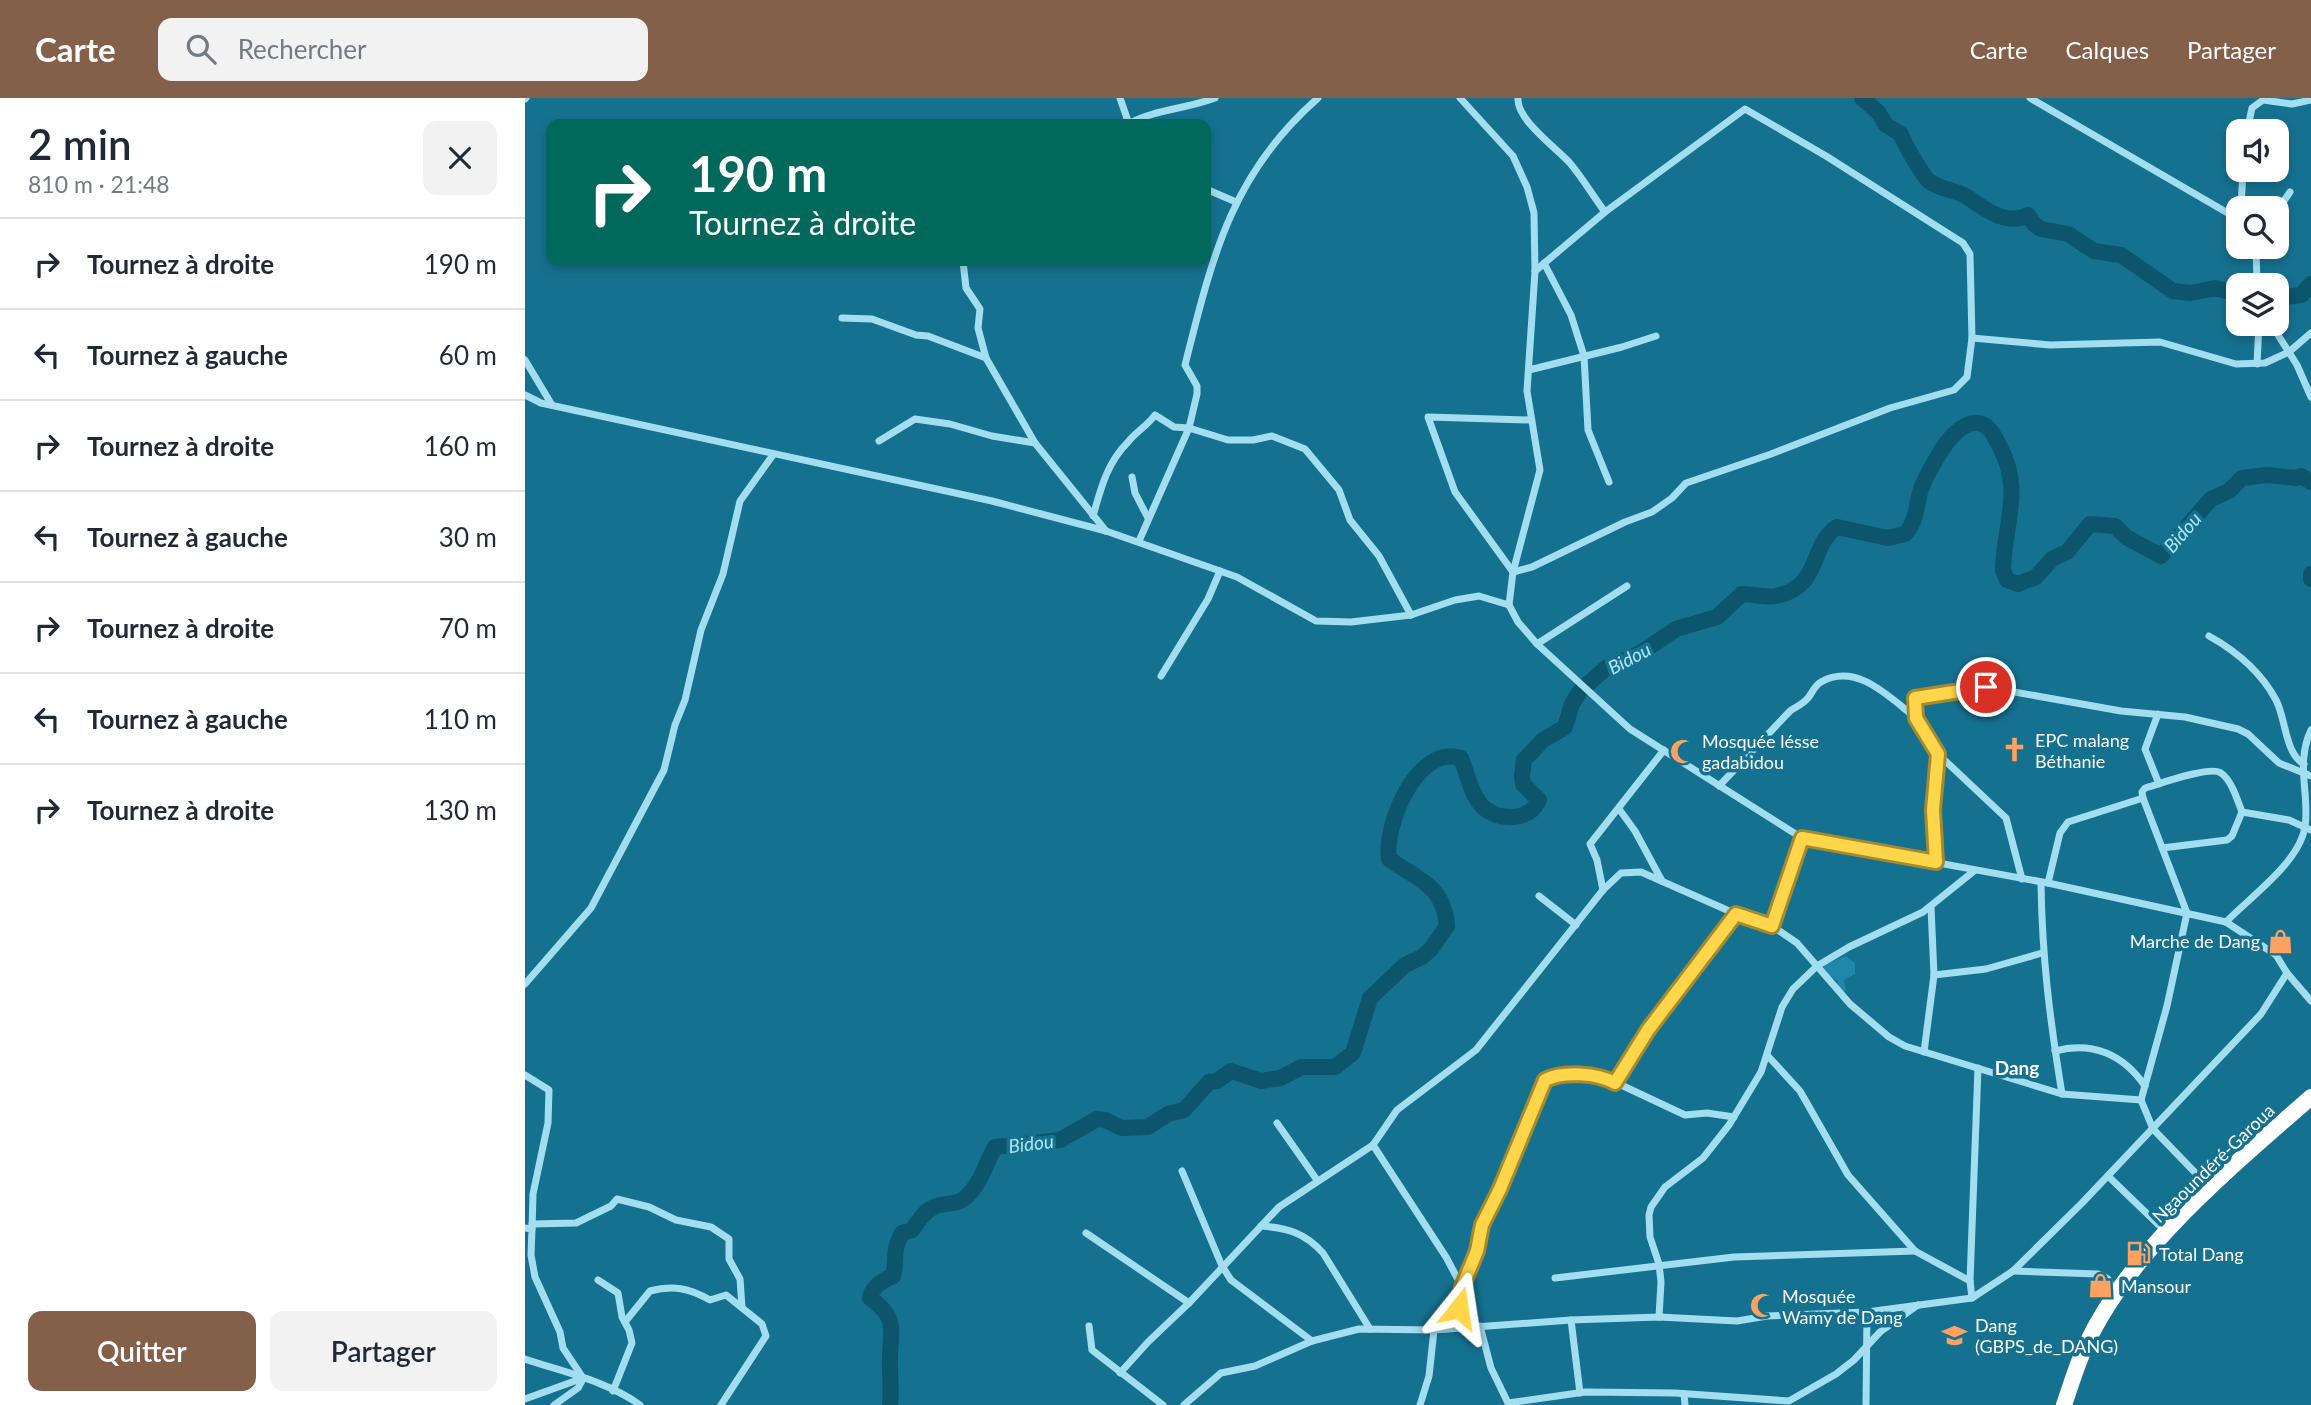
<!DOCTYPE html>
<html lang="fr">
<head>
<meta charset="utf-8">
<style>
  body { margin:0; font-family:Lato,sans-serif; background:#f2f2f3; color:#1f2937; height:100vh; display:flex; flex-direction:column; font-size:26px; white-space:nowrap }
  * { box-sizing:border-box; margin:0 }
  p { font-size:23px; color:#747a83 }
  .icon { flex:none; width:38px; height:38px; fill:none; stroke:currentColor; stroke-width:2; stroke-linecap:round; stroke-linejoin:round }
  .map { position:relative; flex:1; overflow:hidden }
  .details { display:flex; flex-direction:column; background:#fff; width:525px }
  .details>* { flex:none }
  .banner { position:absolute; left:21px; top:21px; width:665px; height:147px; border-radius:14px; box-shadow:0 4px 10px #0003; background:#00695c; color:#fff; overflow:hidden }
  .tools { position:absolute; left:1701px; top:21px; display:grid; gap:14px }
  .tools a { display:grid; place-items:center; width:63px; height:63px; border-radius:14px; background:#fff; box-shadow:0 4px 10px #0003; font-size:35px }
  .pin { position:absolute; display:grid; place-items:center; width:60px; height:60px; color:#fff; margin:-30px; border:4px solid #fff; border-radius:50%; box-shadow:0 2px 7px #0007 }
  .me { position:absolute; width:77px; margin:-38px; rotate:15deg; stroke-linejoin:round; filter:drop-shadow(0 0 5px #0008) }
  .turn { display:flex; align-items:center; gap:24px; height:147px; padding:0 28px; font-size:32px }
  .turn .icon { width:91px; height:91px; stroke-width:2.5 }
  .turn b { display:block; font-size:49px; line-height:60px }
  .round { display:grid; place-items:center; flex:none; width:74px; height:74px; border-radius:14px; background:#f2f2f3 }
  .overview { display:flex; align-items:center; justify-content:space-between; height:119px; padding:0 28px }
  h1 { font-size:42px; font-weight:600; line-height:52px }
  .button { display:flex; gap:14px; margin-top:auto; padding:14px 28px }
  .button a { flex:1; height:80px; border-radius:14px; background:#845f4a; color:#fff; font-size:28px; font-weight:600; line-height:80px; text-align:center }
  .button a+a { background:#f2f2f3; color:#1f2937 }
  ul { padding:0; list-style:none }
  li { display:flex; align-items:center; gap:21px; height:91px; padding:0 28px; border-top:2px solid #e0e1e3 }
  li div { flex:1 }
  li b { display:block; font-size:26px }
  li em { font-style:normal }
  header { display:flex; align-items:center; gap:42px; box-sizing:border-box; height:98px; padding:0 35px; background:#845f4a; color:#fff }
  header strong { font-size:33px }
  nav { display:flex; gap:38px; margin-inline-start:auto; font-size:24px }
  .search { width:490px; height:63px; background:#f2f2f3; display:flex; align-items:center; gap:18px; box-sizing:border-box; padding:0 24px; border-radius:14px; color:#747a83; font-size:26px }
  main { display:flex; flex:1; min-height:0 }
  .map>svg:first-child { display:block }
</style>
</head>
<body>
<header>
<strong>Carte</strong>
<div class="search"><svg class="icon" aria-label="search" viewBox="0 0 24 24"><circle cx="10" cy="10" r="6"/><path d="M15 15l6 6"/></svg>Rechercher</div>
<nav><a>Carte</a><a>Calques</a><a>Partager</a></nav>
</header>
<main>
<section class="details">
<div class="overview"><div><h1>2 min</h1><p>810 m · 21:48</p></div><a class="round"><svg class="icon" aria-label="close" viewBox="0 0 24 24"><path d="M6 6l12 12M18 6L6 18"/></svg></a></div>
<ul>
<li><svg class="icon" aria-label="right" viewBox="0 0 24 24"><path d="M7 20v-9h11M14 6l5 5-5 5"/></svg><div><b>Tournez à droite</b></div><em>190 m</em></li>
<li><svg class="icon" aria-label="left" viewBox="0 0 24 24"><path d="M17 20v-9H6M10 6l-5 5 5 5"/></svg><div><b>Tournez à gauche</b></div><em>60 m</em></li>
<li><svg class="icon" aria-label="right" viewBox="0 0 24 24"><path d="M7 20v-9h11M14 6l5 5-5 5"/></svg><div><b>Tournez à droite</b></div><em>160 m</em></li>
<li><svg class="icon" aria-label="left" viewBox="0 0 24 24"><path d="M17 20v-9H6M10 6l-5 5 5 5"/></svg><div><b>Tournez à gauche</b></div><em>30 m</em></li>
<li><svg class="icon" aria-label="right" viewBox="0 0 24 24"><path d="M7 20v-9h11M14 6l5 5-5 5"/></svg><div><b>Tournez à droite</b></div><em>70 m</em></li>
<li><svg class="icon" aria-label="left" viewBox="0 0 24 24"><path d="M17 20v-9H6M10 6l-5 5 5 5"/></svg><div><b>Tournez à gauche</b></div><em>110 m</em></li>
<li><svg class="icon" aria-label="right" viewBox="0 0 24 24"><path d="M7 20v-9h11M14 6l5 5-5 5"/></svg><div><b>Tournez à droite</b></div><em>130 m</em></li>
</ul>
<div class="button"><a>Quitter</a><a>Partager</a></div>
</section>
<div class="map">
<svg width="1786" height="1307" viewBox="0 0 1786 1307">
  <rect width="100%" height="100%" fill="#157190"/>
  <!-- green -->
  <polygon fill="#1d88aa" points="1321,858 1330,865 1330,876 1319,882 1321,893 1315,894 1312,882 1302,877 1297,870 1303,865"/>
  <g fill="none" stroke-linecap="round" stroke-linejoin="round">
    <!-- river -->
    <g stroke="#0d546d" stroke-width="16">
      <path d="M 1337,0 L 1353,14 L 1361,27 L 1376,36 C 1378,44 1398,78 1404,83 C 1415,92 1433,92 1444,100 C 1461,112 1481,128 1503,117 L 1509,126 L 1516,131 L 1543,136 L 1569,153 L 1596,157 L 1648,193 L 1666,195 L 1690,190 L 1713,196"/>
      <polyline points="1752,200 1776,197 1786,186"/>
      <polyline points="1786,476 1786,481"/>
      <path d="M 365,1307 C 367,1291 364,1274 365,1257 C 366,1230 372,1219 345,1200 C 347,1189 358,1182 368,1178 C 373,1159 366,1156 377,1135 L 387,1132 C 393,1124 399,1113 409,1109 C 419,1104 430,1108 440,1100 C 456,1086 460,1067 470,1049 L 535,1042 L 572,1021 L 580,1022 L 597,1030 L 623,1029 L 643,1016 L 659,1012 L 684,984 L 692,983 L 706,973 L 736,983 L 755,980 L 777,969 L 810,969 L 828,955 L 845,900 L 880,867 L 897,859 L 906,851 L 922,828 C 919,786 891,781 864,761 C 859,727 892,646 936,660 C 947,689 949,720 989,719 C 1001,718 1009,713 1014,702 L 998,686 L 997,678 L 999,662 L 1018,642 L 1040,629 L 1047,606 L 1055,593 L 1081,570 L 1117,554 L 1151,531 L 1192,519 L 1217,496 C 1228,496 1241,500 1251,498 C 1297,489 1284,447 1312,429 L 1363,440 L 1380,436 C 1392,424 1391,406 1396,391 C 1400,380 1407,368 1413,358 C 1420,345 1437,323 1453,325 C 1465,327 1469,338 1474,347 C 1499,393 1479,425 1478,472 L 1482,482 L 1493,486 L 1511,479 L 1527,461 L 1542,454 L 1565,426 L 1590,428 L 1601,439 L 1636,458 L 1686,401 L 1704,393 L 1717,380 L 1742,377 L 1771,380 L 1776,378 L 1786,384"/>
    </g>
    <!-- street -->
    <g stroke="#a2def0" stroke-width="7">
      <polyline points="595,0 604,26"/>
      <polyline points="935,0 988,58 1002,89 1009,115 1010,173 1002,293 1015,372 988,474 984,507"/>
      <path d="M 993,0 C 991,21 1030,49 1044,64 C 1057,79 1068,98 1080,114"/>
      <polyline points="1505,0 1713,121"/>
      <polyline points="0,1 1,0"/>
      <path d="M 603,26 C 631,11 661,11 690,0"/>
      <polyline points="1722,33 1727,10 1738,2 1767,6 1786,2"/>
      <polyline points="681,91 711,104"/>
      <polyline points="1716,110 1718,72"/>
      <polyline points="1752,113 1765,94"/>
      <polyline points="1731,149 1732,187"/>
      <polyline points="438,163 441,190 455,211 453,230 461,260 510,345 581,433"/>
      <polyline points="1019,165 1046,217 1059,258 1063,332 1084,384"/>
      <polyline points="317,220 347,221 391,237 403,238 461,260"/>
      <polyline points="1746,226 1772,267 1786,299"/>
      <polyline points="1447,240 1525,247 1635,244 1711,266 1740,265 1764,254 1786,235"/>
      <polyline points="0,262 27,307"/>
      <polyline points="1732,266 1734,226"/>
      <polyline points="1004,272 1097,249 1131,238"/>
      <polyline points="0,297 16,305 467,403 581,433 712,479 791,523 826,524 886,517 930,502 954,498 984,507 993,524 1012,546 1105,631 1277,740 1523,785 1701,824 1751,857 1762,875 1786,903"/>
      <polyline points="1005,322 903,319 930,394 988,474 1007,469 1100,424 1127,414 1147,400 1161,385 1170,382 1246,356 1365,310 1429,292 1442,279 1447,240 1445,156 1438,145 1301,58 1220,11 1080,114 1010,173"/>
      <polyline points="354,343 390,321 425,326 467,338 510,345"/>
      <polyline points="607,379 610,395 623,420"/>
      <path d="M 568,418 C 576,390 582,365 603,344 C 612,333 622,328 630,317 L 649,329 L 664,330 L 703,342 L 728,342 L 747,338 L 780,351 L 814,392 L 825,422 L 854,458 L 886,517"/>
      <path d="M 614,443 L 664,330 L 672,296 L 672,288 L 660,267 C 687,160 706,76 793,0"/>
      <path d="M 1684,538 C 1711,553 1736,574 1751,602 C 1761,621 1760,656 1779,666"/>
      <polyline points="1012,546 1102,488"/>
      <polyline points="636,578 683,501 695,473"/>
      <polyline points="1633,616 1620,651 1634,686"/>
      <path d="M 1194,688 L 1265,613 C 1271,609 1278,606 1283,600 C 1288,594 1289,588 1296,584 C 1332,564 1364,599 1391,620"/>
      <polyline points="1094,711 1110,733 1137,783"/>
      <polyline points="1717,714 1764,722 1786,732"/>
      <path d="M 1637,750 L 1702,742 L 1707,738 L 1717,714 C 1712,701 1707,683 1696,675 C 1686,667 1634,686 1620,690 L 1617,694 L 1618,700 L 1662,815 L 1642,908 L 1616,1002 L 1628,1031 L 1684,1089"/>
      <polyline points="1411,764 1408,712 1413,656"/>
      <polyline points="1497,781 1481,720 1413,656 1391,620 1390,600 1456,588 1596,613 1660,619 1713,631 1723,636 1754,665 1786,678"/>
      <path d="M 1516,785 C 1517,860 1525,922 1537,996"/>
      <polyline points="1523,785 1535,735 1543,724 1618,700"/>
      <polyline points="1078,792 1072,762 1065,746 1139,652"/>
      <polyline points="1014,798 1051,827"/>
      <path d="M 1701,824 C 1725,799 1774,765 1780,729 C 1785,698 1770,665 1786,632"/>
      <polyline points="1247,828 1277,740"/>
      <polyline points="1409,877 1461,871 1517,855"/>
      <polyline points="0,886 66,810 139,672 150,627 160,602 176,532 198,476 215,403 248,357"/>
      <path d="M 1530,953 C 1567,943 1598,956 1620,988"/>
      <polyline points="1399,954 1409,877 1406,809"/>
      <polyline points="1242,957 1275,993 1323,1077 1390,1153 1445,1183"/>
      <polyline points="0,977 24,992 23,1025 8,1096 7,1131"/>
      <polyline points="1090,985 1123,932 1211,816 1247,828 1272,845 1325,906 1364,939 1380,948 1537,996 1616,1002"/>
      <polyline points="752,1025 792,1082"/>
      <polyline points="657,1073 697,1168 706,1182 787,1243"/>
      <polyline points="1583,1078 1641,1134"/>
      <polyline points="7,1126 51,1125 86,1108 92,1101 124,1109 151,1122 186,1129 204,1141 204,1161 215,1181 217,1209"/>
      <path d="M 736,1128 C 763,1130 780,1135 798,1155 L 845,1231"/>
      <polyline points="0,1130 7,1131 6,1157 10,1179 35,1234 38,1250 58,1280"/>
      <polyline points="561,1135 664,1205 754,1109 848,1047"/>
      <polyline points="1488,1173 1573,1176 1583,1181 1589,1194"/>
      <polyline points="1030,1180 1209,1159 1390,1153"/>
      <polyline points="73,1182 93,1195 97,1219 104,1232 107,1245 88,1293"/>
      <polyline points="937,1189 921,1159 848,1047 872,1012 951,952 1078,792 1096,775 1116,774 1211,816"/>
      <polyline points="1447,1200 1445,1183 1453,970"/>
      <polyline points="1134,1219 1136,1184 1134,1166 1125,1139 1124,1117 1126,1109 1140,1089 1178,1060 1204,1027 1236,974 1257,909 1268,891 1292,868 1324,849 1398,814 1449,773"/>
      <polyline points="1046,1222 1055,1295"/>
      <path d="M 100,1224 L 125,1193 C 148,1187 164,1190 185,1202 L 201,1197 L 237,1226 L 241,1238 L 196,1307"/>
      <polyline points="564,1228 567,1252 638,1307"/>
      <polyline points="955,1228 966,1270 984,1307"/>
      <polyline points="930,1230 937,1189 952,1153 957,1127 975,1091 1020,982 1042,977 1079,979 1160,1017 1182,1015 1209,1019"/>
      <path d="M 0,1261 C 38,1274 82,1283 115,1307"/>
      <polyline points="595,1275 623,1244 664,1205"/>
      <polyline points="1159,1296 1160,1307"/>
      <polyline points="0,1301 58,1280"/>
      <polyline points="983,1305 1060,1294 1150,1295 1264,1303 1311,1276 1329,1262 1355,1234 1393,1207"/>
      <polyline points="29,1307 53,1290 58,1281"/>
      <polyline points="659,1307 696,1275 730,1268 787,1243 834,1231 909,1232 1046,1222 1134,1219 1212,1223 1242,1218 1342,1214 1447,1200 1488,1173 1557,1105 1736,916 1762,875"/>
      <polyline points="895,1307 904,1278 909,1232"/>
      <polyline points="1341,1307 1342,1214"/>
    </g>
    <!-- highway -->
    <path stroke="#fff" stroke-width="16" d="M 1539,1307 C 1546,1287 1552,1266 1561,1247 C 1606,1150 1707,1069 1786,999"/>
  </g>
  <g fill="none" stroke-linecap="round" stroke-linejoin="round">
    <defs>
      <path id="route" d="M 934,1210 L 937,1189 L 952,1153 L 957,1127 L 975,1091 L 1020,982 C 1038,973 1072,975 1090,985 L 1123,932 L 1211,816 L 1247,828 L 1277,740 L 1411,764 L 1408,712 L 1413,656 L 1391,620 L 1390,600 L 1461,589"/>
    </defs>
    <!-- route casing -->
    <use href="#route" stroke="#a68a30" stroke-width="18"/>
    <!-- route -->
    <use href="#route" stroke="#ffd54a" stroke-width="12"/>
  </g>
  <!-- icons -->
  <defs>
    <symbol id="church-bare" viewBox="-9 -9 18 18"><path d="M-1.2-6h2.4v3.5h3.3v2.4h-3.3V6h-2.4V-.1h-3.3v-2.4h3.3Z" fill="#ffa161" stroke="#157190" stroke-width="2.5" paint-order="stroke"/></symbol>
    <symbol id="mosque-bare" viewBox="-9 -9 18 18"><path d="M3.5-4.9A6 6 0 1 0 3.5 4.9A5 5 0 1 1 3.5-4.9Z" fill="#ffa161" stroke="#157190" stroke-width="2.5" paint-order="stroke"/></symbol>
    <symbol id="shop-bare" viewBox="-9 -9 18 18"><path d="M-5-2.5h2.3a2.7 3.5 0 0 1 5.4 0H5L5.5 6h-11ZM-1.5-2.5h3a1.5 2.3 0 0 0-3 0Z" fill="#ffa161" stroke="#157190" stroke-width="2.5" paint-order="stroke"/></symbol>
    <symbol id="fuel-bare" viewBox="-9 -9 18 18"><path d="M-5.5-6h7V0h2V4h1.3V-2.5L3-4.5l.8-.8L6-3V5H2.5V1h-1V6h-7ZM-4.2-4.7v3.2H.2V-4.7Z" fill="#ffa161" stroke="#157190" stroke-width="2.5" paint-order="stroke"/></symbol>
    <symbol id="school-bare" viewBox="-9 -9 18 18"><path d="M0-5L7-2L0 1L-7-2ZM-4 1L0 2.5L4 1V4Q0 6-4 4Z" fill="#ffa161" stroke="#157190" stroke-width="2.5" paint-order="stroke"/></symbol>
  </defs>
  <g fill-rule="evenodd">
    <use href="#church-bare" x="1472" y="634" width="35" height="35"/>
    <use href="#mosque-bare" x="1140" y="636" width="35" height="35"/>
    <use href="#shop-bare" x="1738" y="826" width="35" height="35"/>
    <use href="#fuel-bare" x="1596" y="1138" width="35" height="35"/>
    <use href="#shop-bare" x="1558" y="1170" width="35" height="35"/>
    <use href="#mosque-bare" x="1220" y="1190" width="35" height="35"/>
    <use href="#school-bare" x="1412" y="1220" width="35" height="35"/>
  </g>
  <g text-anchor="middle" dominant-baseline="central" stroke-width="7" stroke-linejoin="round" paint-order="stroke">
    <!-- poi labels -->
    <g font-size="18" fill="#fff" stroke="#157190" text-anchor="start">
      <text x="1510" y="642">EPC malang<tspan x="1510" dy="21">Béthanie</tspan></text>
      <text x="1177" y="643">Mosquée lésse<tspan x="1177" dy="21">gadabidou</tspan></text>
      <text x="1735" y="843" text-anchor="end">Marche de Dang</text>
      <text x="1634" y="1156">Total Dang</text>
      <text x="1596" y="1188">Mansour</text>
      <text x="1257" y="1198">Mosquée<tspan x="1257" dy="21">Wamy de Dang</tspan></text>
      <text x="1450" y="1227">Dang<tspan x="1450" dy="21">(GBPS_de_DANG)</tspan></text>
    </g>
    <!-- street labels -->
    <g font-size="18" fill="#fff" stroke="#157190">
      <text transform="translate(1688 1065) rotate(-44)">Ngaoundéré-Garoua</text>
    </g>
    <!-- water labels -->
    <g font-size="19" font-style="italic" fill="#aee6f7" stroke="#157190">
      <text transform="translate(1657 434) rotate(-49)">Bidou</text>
      <text transform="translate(1104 560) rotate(-28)">Bidou</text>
      <text transform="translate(506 1045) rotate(-7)">Bidou</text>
    </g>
    <!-- neighbourhood labels -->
    <g font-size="19" font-weight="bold" fill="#fff" stroke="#157190">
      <text x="1492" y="969">Dang</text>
    </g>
  </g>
</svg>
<div class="tools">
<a><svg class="icon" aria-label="sound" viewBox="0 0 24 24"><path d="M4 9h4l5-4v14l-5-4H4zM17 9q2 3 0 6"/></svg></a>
<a><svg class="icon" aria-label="search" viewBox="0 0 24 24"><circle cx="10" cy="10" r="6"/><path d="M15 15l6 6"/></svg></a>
<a><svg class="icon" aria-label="layers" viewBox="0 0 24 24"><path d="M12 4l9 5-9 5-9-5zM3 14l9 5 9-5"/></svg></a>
</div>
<div class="pin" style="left:1461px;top:589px;background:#d93025"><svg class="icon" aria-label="arrive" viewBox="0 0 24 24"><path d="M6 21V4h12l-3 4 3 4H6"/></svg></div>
<svg class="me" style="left:934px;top:1210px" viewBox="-20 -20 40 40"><path d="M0-17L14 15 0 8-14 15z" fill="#ffd54a" stroke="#fff" stroke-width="4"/></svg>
<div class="banner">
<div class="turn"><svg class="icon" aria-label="right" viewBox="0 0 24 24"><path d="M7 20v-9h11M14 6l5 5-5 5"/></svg><div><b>190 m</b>Tournez à droite</div></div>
</div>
</div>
</main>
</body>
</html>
